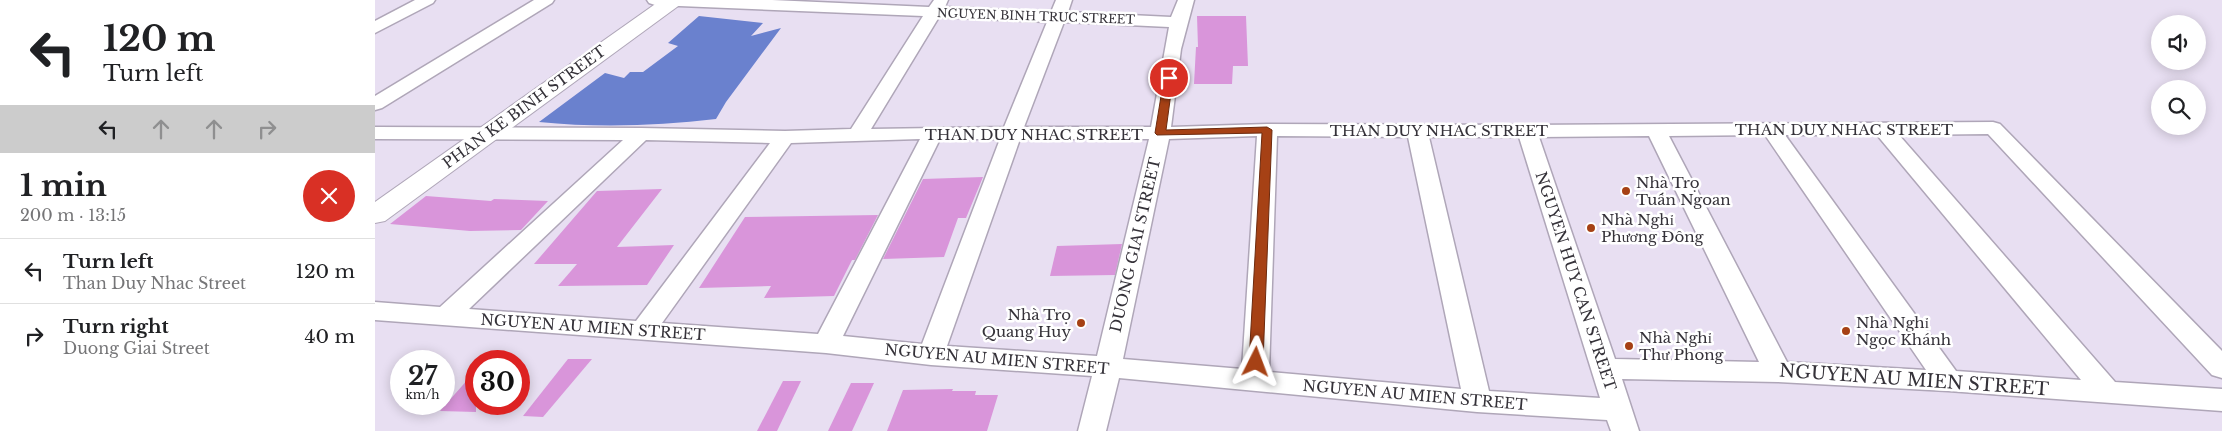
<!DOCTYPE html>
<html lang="en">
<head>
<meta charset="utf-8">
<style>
  body { margin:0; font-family:"Libre Baskerville",serif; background:#f2f2f2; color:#202124; height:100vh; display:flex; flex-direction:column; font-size:19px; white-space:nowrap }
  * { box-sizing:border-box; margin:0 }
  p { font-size:16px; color:#757577 }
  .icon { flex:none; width:28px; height:28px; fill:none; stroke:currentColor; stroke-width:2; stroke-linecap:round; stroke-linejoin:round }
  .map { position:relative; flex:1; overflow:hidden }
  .panel { display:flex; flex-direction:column; background:#fff; width:375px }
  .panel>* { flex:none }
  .hud { background:#fff; color:#202124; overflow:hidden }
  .fabs { position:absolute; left:1776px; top:15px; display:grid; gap:10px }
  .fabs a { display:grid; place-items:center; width:55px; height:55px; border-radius:50%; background:#fff; box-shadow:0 2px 12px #0003; font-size:25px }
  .speed { position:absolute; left:15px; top:350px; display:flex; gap:10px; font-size:25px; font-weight:700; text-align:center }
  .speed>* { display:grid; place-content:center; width:65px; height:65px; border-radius:50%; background:#fff; box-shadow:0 2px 12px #0003; line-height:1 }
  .speed small { font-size:12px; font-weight:400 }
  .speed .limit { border:8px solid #d22; background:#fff; color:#111 }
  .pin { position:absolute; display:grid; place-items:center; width:42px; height:42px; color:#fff; margin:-21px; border:2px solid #fff; border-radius:50%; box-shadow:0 1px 5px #0007 }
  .me { position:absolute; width:55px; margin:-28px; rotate:3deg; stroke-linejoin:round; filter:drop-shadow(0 0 4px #0008) }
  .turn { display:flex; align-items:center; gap:18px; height:105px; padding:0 20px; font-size:22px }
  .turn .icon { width:65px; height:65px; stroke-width:2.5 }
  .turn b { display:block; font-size:35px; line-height:42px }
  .lanes { display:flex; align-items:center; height:48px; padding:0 20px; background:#0003; justify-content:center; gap:25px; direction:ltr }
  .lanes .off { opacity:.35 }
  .round { display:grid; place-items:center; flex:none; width:52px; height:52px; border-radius:26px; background:#f2f2f2 }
  .headline { display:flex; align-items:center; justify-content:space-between; height:85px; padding:0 20px }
  h1 { font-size:30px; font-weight:800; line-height:38px }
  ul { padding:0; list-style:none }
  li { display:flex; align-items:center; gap:15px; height:65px; padding:0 20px; border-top:1px solid #e0e0e0 }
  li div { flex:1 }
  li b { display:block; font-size:19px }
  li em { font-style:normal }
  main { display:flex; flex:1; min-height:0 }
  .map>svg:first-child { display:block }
</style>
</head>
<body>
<main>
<section class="panel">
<div class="hud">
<div class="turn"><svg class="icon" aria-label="left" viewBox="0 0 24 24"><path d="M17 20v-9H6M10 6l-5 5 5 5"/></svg><div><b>120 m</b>Turn left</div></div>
<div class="lanes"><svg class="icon" aria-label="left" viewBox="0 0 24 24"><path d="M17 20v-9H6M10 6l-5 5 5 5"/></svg><svg class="icon off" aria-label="ahead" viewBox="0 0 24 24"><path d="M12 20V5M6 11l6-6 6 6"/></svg><svg class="icon off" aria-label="ahead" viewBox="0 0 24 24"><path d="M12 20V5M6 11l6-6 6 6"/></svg><svg class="icon off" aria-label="right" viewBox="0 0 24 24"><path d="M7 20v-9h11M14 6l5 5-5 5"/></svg></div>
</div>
<div class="headline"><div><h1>1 min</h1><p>200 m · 13:15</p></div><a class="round" style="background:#d93025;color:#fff"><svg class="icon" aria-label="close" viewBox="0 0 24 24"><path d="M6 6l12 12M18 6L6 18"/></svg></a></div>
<ul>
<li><svg class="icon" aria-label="left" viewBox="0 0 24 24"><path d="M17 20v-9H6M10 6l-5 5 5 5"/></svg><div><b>Turn left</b><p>Than Duy Nhac Street</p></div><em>120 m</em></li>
<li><svg class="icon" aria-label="right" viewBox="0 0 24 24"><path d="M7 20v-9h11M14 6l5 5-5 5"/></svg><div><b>Turn right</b><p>Duong Giai Street</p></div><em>40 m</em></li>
</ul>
</section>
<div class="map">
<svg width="1847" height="431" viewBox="0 0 1847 431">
  <rect width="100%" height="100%" fill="#e8dff2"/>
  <!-- water -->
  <path fill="#6a81ce" d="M 324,16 L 388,23 L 376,36 L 406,28 L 351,102 L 341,119 C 282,126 223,128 164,122 L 230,73 L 249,78 L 255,72 L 268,72 L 303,46 L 293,43 Z"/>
  <!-- building -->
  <g fill="#d995da">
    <polygon points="822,16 871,16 873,66 858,66 857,84 819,84 821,47 823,47"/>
    <polygon points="608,177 591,218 583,218 569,257 508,259 548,179"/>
    <polygon points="287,189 242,247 299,245 272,285 183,286 202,264 159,264 222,191"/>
    <polygon points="51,196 116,201 119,199 173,201 146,230 95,231 15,224"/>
    <polygon points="503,215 480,260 477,260 459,296 389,298 396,286 324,288 370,217"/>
    <polygon points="747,244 740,275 675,276 682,246"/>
    <polygon points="193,359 217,359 168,417 148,416"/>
    <polygon points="101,370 101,412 65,411 87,386"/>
    <polygon points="408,381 426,381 402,431 382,431"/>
    <polygon points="476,383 499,383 477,431 453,431"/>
    <polygon points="578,389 577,391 601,391 600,395 623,395 612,431 512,431 528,390"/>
  </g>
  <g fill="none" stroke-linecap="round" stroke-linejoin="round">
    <defs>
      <g id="minor">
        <polygon points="40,0 60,0 58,3 0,33 0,21"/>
        <polygon points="159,0 179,0 177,3 7,108 0,110 0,96"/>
        <path d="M 272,0 L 397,0 L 554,7 L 559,0 L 573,0 L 570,7 L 676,12 L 681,0 L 697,0 L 693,12 L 796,17 L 803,0 L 819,0 L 806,49 L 796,127 L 892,124 L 1152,125 L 1618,122 L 1625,124 L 1847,351 L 1847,378 L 1837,375 L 1613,134 L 1524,135 L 1740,382 L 1847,389 L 1847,411 L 1573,391 L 1403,382 L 1247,379 L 1264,431 L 1236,431 L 1232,420 L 1102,412 L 744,378 L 731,431 L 703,431 L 717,376 L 556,365 L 451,353 L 0,320 L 0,302 L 65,307 L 248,140 L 0,139 L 0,127 L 266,128 L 410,131 L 476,129 L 548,16 L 280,5 L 274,3 ZM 564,17 L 672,22 L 629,127 L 496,129 ZM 689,22 L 794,27 L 776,127 L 649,127 ZM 1390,135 L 1551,370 L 1412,362 L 1294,136 ZM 1410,135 L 1502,135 L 1706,380 L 1581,371 ZM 882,136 L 867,369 L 748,359 L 794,139 ZM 902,136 L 1033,137 L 1086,389 L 894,372 ZM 1274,136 L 1384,362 L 1240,359 L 1164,137 ZM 1054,137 L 1144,137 L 1225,398 L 1114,391 ZM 545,139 L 443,334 L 287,323 L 416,143 ZM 565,139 L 625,139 L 547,344 L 468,336 ZM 645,139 L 774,139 L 722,356 L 572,346 ZM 271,140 L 395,143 L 261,321 L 94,309 Z"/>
      </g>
      <polygon id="major" points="286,0 309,0 306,4 10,221 0,223 0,202"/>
    </defs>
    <!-- minor casing -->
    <use href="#minor" stroke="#afa6b8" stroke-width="3"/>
    <!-- major casing -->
    <use href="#major" stroke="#afa6b8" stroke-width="2"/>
    <!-- minor -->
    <use href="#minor" fill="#fff" fill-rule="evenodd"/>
    <!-- major -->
    <use href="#major" fill="#fff" fill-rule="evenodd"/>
  </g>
  <!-- route -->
  <polygon fill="#a64115" stroke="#6c2a0e" points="794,75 798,78 791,130 892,127 897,130 888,362 886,366 876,366 874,362 887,133 782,135 780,133 789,78"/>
  <!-- markers -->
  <g fill="#a64115" stroke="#fff" stroke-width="2">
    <circle cx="1251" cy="191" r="5"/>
    <circle cx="1216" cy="228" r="5"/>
    <circle cx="706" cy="323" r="5"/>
    <circle cx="1471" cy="331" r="5"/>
    <circle cx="1254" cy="346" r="5"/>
  </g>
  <g text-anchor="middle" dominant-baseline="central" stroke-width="5" stroke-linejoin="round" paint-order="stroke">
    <!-- far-street labels -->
    <g font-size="12" fill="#353239" stroke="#fff">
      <text transform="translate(661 16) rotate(2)">NGUYEN BINH TRUC STREET</text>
    </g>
    <!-- street labels -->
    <g font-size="15" fill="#353239" stroke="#fff">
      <text transform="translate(149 107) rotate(-36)">PHAN KE BINH STREET</text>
      <text x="1469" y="129">THAN DUY NHAC STREET</text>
      <text x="1064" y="130">THAN DUY NHAC STREET</text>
      <text x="659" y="134">THAN DUY NHAC STREET</text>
      <text transform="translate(760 245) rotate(-77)">DUONG GIAI STREET</text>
      <text transform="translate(1201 281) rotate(72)">NGUYEN HUY CAN STREET</text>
      <text transform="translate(218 327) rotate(4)">NGUYEN AU MIEN STREET</text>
      <text transform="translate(622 359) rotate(5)">NGUYEN AU MIEN STREET</text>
      <text transform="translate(1040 395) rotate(5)">NGUYEN AU MIEN STREET</text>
    </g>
    <!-- poi labels -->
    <g font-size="15" fill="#353239" stroke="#fff" text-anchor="start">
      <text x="1261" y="182">Nhà Trọ<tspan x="1261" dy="17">Tuấn Ngoan</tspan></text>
      <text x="1226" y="219">Nhà Nghỉ<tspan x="1226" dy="17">Phương Đông</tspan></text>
      <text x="696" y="314" text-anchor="end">Nhà Trọ<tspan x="696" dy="17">Quang Huy</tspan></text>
      <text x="1481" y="322">Nhà Nghỉ<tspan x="1481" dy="17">Ngọc Khánh</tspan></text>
      <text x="1264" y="337">Nhà Nghỉ<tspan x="1264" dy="17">Thư Phong</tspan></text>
    </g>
    <!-- near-street labels -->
    <g font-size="18" fill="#353239" stroke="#fff">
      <text transform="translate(1539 380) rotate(4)">NGUYEN AU MIEN STREET</text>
    </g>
  </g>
</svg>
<div class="fabs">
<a><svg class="icon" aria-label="sound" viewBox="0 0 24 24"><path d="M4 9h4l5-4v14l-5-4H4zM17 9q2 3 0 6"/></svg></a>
<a><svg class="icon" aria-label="search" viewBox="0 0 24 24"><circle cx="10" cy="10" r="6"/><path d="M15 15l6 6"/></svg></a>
</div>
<div class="speed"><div>27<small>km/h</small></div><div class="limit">30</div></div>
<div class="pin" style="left:794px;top:78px;background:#d93025"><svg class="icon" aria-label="arrive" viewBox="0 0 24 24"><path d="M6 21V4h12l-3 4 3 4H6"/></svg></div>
<svg class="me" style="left:881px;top:362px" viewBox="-20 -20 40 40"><path d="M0-17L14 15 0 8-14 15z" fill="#a64115" stroke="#fff" stroke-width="4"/></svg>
</div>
</main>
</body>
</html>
